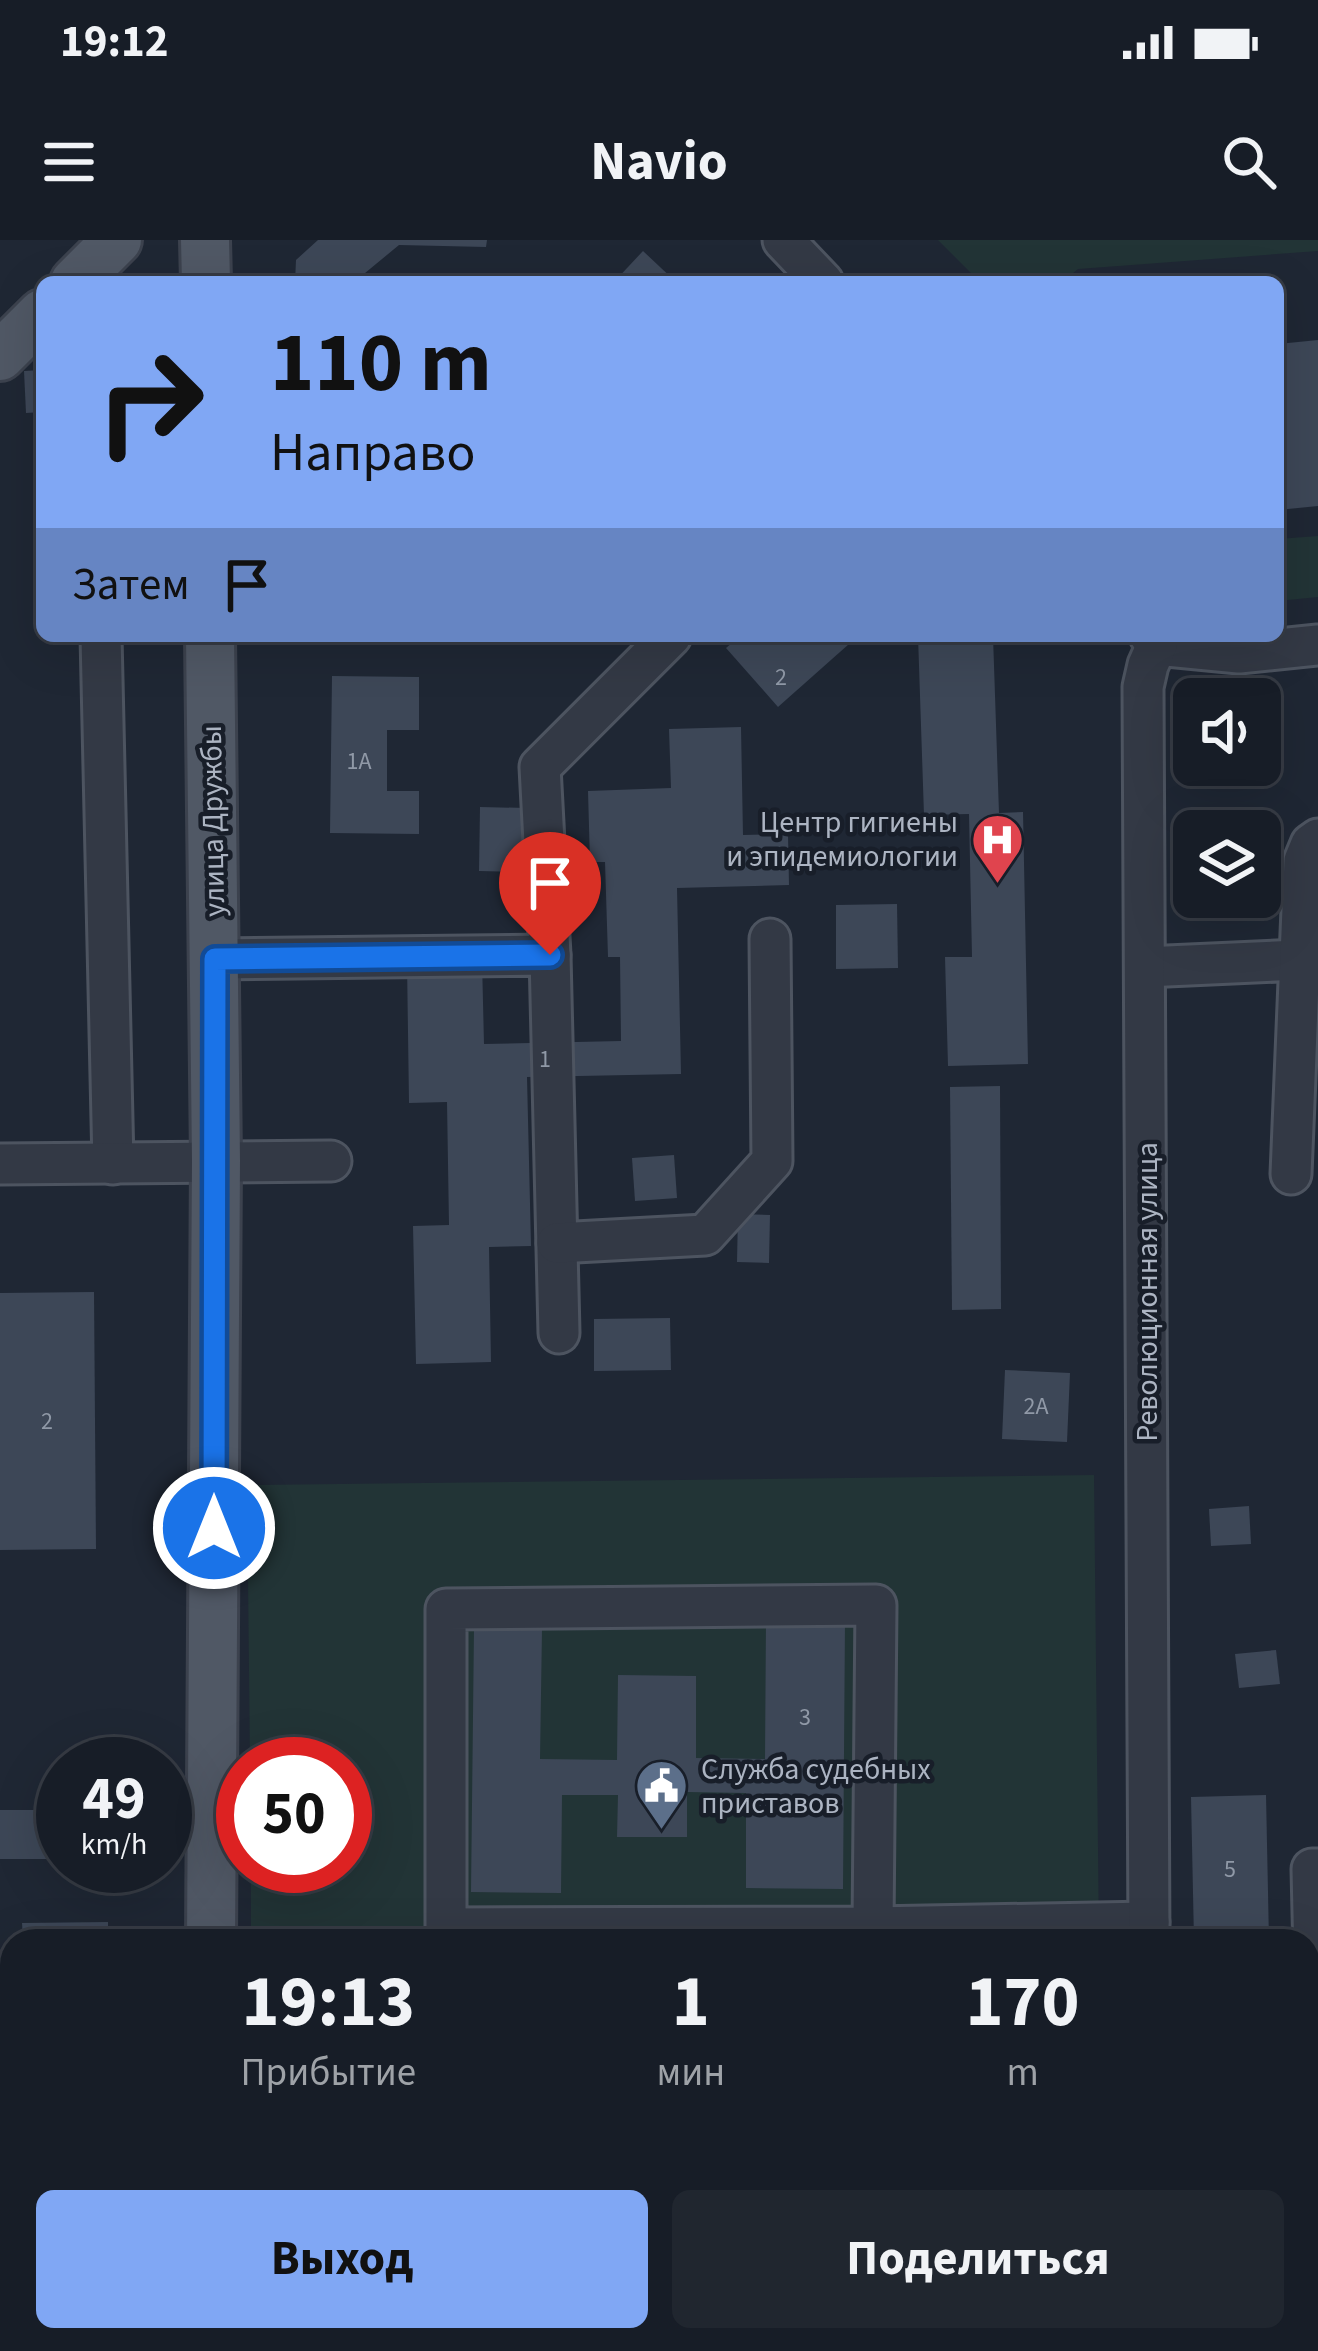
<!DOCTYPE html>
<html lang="ru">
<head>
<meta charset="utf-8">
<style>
  body { margin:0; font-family:"Source Sans 3",sans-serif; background:#20262f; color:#f1f3f6; height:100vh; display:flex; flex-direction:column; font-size:45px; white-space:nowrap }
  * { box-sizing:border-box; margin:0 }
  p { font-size:39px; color:#9ea2a7 }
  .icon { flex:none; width:66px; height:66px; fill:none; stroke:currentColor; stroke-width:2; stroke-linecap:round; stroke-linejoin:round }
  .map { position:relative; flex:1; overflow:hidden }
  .drawer { position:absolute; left:0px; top:1689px; width:1320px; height:423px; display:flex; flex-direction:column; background:#171d27; border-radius:36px 36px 0 0; box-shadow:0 12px 48px #0002,0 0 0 3px #363b44 }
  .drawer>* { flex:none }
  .banner { position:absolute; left:36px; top:36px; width:1248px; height:366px; border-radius:18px; box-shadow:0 12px 48px #0002,0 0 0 3px #363b44; background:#80a7f4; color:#111; overflow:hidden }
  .buttons { position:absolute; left:1173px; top:438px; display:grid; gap:24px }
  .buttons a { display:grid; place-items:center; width:108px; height:108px; border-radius:18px; background:#171d27; box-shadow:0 12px 48px #0002,0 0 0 3px #363b44; font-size:60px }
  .speed { position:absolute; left:36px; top:1497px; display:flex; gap:24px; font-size:60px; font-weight:700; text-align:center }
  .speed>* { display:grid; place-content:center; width:156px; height:156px; border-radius:50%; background:#171d27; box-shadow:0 12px 48px #0002,0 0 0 3px #363b44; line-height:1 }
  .speed small { font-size:30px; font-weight:400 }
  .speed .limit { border:18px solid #d22; background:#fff; color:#111 }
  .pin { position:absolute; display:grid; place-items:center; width:102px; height:102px; color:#fff; margin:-123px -51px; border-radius:50% 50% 50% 0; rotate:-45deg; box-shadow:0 0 12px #0007 }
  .pin .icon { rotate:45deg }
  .me { position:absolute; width:132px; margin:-66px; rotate:0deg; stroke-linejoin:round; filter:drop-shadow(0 0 9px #0008) }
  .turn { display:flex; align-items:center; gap:42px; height:252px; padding:0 36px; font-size:54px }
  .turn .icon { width:156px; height:156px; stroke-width:2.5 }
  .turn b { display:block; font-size:84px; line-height:102px }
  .then { display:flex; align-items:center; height:114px; padding:0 36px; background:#0003; gap:24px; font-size:45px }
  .eta { display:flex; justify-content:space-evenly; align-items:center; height:204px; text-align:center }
  .eta b { font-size:72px; font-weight:700; line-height:84px }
  .action { display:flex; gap:24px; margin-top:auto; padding:24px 36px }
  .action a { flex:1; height:138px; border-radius:18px; background:#80a7f4; color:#111; font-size:48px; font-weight:700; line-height:138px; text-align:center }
  .action a+a { background:#20262f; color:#f1f3f6 }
  .status { display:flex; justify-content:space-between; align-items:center; height:84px; padding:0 60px; background:#171d27; direction:ltr }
  .status svg { height:33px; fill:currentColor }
  header { display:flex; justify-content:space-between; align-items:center; height:156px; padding:0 36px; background:#171d27; font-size:54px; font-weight:700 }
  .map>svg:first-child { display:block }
</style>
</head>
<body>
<div class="status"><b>19:12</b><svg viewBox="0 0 49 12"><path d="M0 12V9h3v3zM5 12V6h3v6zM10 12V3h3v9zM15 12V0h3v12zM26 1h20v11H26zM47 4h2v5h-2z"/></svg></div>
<header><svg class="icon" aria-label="menu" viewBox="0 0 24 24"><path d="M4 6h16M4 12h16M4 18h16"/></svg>Navio<svg class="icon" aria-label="search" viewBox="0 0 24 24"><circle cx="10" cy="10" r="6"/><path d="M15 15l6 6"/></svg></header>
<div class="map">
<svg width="1318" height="2111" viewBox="0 0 1318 2111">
  <rect width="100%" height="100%" fill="#1f2734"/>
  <!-- green -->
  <g fill="#223436">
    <polygon points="938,0 1318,0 1318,11 1078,29 1062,42 980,42"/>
    <polygon points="1318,296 1318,357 1278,361 1278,299"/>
    <polygon points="1094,1235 1099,1701 251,1701 251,1626 345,1626 345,1524 250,1524 247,1245"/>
    <polygon points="893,2100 1102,2100 1102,2111 894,2111"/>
  </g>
  <!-- building -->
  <g fill="#3d4757">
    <polygon points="318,0 487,0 486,7 399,5 359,38 358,42 295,42 296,20"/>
    <polygon points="643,11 676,42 614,42"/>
    <polygon points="1318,100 1318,266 1278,270 1278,104"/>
    <polygon points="42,130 42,172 26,173 24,131"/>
    <polygon points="740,396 858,396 778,467 726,408"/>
    <polygon points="918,396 993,396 999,573 1023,572 1028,824 948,826 945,717 972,717 969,574 924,575"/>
    <polygon points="332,436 419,437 419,490 387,490 387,551 419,551 419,594 330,593"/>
    <polygon points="741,487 743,595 788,594 789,645 677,648 681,834 527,837 531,1006 489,1007 491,1122 416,1124 413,986 449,985 447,862 409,863 407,722 482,720 484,804 621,801 620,717 608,717 605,622 590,622 588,551 671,548 669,489"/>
    <polygon points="480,567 526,568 525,632 479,631"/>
    <polygon points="897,664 898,728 836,729 836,665"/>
    <polygon points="1000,846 1001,1069 952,1070 950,847"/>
    <polygon points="674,915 677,958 635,961 632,918"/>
    <polygon points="738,974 770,975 769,1023 737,1022"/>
    <polygon points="94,1052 96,1309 0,1310 0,1053"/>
    <polygon points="670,1078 671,1130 594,1131 594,1079"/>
    <polygon points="1005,1130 1070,1133 1067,1202 1002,1199"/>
    <polygon points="1249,1266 1251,1304 1211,1306 1209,1269"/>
    <polygon points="766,1379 845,1380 843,1649 746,1648 746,1553 687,1552 687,1597 617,1597 618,1555 562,1555 561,1653 471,1652 474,1388 542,1389 540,1519 617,1520 618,1435 696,1436 696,1518 765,1519"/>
    <polygon points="1276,1410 1280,1444 1239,1448 1235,1414"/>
    <polygon points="1266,1555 1269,1701 1194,1701 1191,1557"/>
    <rect x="0" y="1570" width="63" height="49"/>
    <polygon points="108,1682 108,1701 23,1701 22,1683"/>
    <rect x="0" y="1983" width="12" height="73"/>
    <polygon points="43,2100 119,2100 118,2111 43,2111"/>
    <rect x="376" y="2100" width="229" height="11"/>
    <rect x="734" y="2100" width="127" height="11"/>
  </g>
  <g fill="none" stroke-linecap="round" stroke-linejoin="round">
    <defs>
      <g id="minor">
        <polyline points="783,0 823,42"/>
        <polyline points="101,396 113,924"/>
        <polyline points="1150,396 1157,405 1239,413 1318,405"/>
        <polyline points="550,715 540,527 671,396"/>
        <polyline points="215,719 550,715 559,1093"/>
        <polyline points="1145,727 1300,720"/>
        <polyline points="0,924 331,921"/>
        <polyline points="1291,934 1304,621 1311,604 1318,599"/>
        <polyline points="557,1003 705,995 772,921 770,699"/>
        <polyline points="1318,1629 1312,1629 1316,1803 1318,1803"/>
        <polyline points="873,1687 876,1365 446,1369 446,1688 873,1687 1149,1682"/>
        <polyline points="1149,1701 1143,447 1148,425 1157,405"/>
        <polyline points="0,1949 12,1948"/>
        <polyline points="1308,1978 1318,1977"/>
        <polyline points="1148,2100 1148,2111"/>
      </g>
      <g id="major">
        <polyline points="205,0 206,42"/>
        <polyline points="75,42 117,0"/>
        <polyline points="0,116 42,74"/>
        <polyline points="210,396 216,921 211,1701"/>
        <polyline points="211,2100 211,2111"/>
      </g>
    </defs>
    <!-- minor casing -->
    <use href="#minor" stroke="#4d5460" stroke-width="45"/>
    <!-- major casing -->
    <use href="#major" stroke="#3c424e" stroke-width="54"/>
    <!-- path -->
    <g stroke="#3f4f53" stroke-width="6" stroke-dasharray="9 9" stroke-linecap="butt">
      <polyline points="1308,1929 1318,1929"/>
      <polyline points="162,2100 162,2111"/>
    </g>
    <!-- minor -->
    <use href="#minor" stroke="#333945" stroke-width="39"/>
    <!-- major -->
    <use href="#major" stroke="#505865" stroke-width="48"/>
  </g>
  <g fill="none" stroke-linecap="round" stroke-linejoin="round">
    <defs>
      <polyline id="route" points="214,1288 215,719 550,715"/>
    </defs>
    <!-- route casing -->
    <use href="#route" stroke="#114b97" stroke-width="30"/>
    <!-- route -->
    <use href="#route" stroke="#1a73e8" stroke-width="21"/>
  </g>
  <!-- icons -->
  <defs>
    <symbol id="hospital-pin" viewBox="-11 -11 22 30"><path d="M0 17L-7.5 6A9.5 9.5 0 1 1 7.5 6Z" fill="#e0444e" stroke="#181e29"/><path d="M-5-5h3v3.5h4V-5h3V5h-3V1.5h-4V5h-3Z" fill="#fff"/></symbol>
    <symbol id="civic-pin" viewBox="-11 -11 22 30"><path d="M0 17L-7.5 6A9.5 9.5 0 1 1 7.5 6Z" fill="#5c6f8a" stroke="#181e29"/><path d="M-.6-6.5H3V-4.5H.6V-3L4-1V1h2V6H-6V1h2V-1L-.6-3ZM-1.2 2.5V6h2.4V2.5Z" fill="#fff"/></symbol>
  </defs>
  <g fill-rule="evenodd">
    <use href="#hospital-pin" x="968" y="570" width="59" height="81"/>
    <use href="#civic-pin" x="632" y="1516" width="59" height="81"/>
  </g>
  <g text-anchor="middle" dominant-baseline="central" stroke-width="9" stroke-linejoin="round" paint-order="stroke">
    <!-- number labels -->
    <g font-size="24" fill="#9099a7">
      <text x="781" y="437">2</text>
      <text x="359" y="521">1А</text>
      <text x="545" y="819">1</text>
      <text x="1036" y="1166">2А</text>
      <text x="47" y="1181">2</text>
      <text x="805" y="1477">3</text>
      <text x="1230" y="1629">5</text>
    </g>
    <!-- street labels -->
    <g font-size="30" fill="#acb4c2" stroke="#181e29">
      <text transform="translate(213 581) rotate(-91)">улица Дружбы</text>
      <text transform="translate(1147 1052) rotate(-90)">Революционная улица</text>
    </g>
    <!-- poi labels -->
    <g font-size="30" fill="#acb4c2" stroke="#181e29" text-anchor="end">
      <text x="958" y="582">Центр гигиены<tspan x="958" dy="34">и эпидемиологии</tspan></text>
      <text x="701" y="1529" text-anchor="start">Служба судебных<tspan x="701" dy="34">приставов</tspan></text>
    </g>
  </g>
</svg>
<div class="buttons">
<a><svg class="icon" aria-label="sound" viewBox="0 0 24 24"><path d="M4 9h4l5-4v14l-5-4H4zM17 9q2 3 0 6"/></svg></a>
<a><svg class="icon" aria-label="layers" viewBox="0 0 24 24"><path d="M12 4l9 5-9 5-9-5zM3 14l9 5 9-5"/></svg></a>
</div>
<div class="speed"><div>49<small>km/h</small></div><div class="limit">50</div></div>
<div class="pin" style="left:550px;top:715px;background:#d93025"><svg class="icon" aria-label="arrive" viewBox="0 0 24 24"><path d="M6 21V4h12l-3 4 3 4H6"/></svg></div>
<svg class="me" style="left:214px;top:1288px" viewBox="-20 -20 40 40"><circle r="17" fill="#1a73e8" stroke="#fff" stroke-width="3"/><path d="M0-11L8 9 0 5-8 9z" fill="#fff"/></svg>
<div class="banner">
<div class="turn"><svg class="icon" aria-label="right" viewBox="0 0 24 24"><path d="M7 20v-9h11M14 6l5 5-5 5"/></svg><div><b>110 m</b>Направо</div></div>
<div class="then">Затем<svg class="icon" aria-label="arrive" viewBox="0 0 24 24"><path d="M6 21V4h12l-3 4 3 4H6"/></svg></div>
</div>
<section class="drawer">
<div class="eta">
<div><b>19:13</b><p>Прибытие</p></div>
<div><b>1</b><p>мин</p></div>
<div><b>170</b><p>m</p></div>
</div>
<div class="action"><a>Выход</a><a>Поделиться</a></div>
</section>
</div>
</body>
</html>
